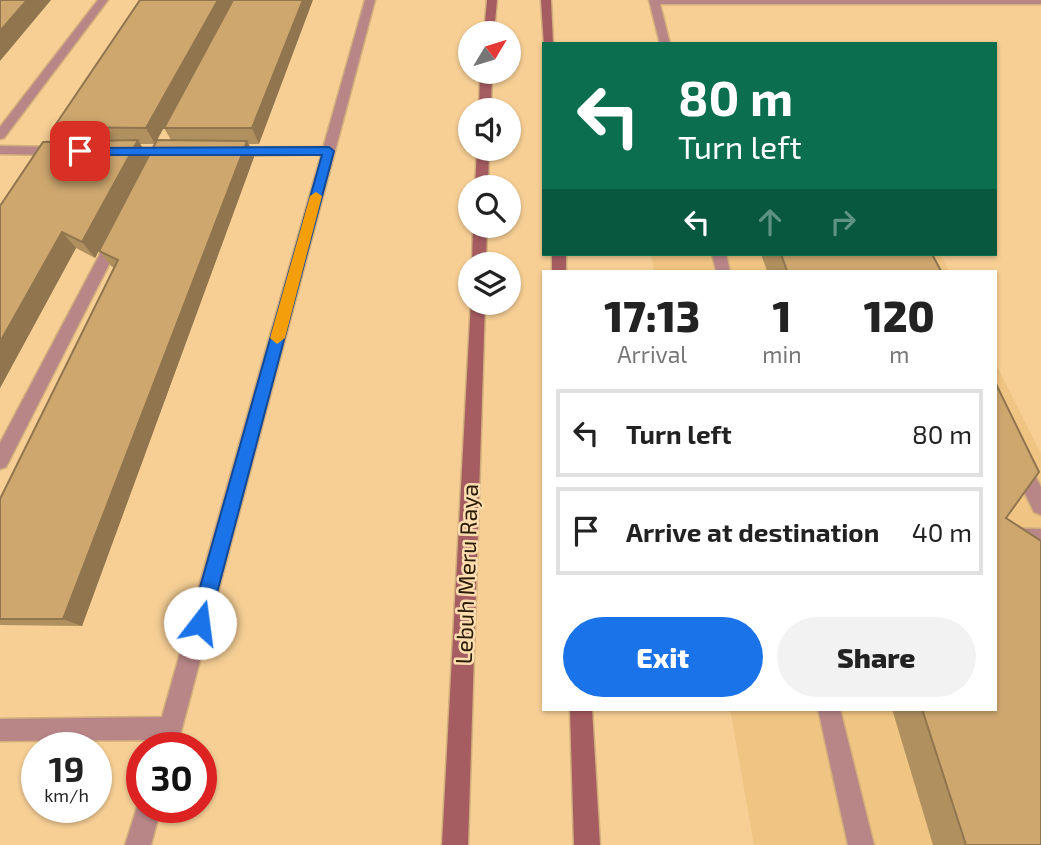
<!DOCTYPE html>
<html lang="en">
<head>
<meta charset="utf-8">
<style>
  body { margin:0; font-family:"Exo 2",sans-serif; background:#f2f2f2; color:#222; height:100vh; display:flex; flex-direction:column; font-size:26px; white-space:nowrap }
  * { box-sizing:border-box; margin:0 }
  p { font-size:23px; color:#767676 }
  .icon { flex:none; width:38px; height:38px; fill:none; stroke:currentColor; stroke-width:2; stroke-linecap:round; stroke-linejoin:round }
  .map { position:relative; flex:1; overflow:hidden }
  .drawer { position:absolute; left:542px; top:270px; width:455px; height:441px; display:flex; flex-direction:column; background:#fff; border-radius:0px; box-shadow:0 2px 5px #0004 }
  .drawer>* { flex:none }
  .banner { position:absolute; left:542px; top:42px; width:455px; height:214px; border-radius:0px; box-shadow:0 2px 5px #0004; background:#0b6e4f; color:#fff; overflow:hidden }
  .needle { width:46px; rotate:52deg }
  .fabs { position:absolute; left:458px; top:21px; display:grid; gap:14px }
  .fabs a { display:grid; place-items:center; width:63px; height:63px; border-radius:50%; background:#fff; box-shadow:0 2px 5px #0004; font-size:35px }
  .speed { position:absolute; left:21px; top:732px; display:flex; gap:14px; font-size:35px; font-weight:700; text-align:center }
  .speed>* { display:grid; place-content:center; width:91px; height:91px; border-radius:50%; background:#fff; box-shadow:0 2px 5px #0004; line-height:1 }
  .speed small { font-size:18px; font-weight:400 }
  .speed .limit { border:10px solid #d22; background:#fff; color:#111 }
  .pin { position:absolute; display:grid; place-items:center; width:60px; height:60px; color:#fff; margin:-30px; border-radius:14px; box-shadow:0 4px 10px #0006 }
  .me { position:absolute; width:77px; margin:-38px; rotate:15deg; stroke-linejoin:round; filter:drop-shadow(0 0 5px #0008) }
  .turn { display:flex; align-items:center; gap:24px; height:147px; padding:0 21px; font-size:32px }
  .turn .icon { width:91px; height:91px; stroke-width:2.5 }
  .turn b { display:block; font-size:49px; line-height:60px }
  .lanes { display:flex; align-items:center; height:66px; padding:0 21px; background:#0003; justify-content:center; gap:35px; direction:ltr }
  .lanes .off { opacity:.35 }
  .eta { display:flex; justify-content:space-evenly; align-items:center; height:119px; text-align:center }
  .eta b { font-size:42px; font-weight:800; line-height:49px }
  .action { display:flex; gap:14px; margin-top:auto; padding:14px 21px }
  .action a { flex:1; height:80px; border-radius:42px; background:#1a73e8; color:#fff; font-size:28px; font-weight:800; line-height:80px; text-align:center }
  .action a+a { background:#f2f2f2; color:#222 }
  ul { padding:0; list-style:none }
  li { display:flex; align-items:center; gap:21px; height:88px; margin:0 14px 10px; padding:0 7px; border:4px solid #e0e0e0; border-radius:0px }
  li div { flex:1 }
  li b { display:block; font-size:26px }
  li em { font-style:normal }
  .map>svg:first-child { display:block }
</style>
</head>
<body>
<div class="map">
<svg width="1041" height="845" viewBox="0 0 1041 845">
  <rect width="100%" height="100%" fill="#f7cf95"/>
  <!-- built -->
  <g fill="#f0c483">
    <polygon points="651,254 940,254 949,271 654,271"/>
    <polygon points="996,364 1041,454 1041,845 754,845 730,709 996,709"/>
  </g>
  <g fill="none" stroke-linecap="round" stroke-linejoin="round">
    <defs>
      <g id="service">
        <polygon points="650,0 1041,0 1041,4 654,4"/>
        <polygon points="0,146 59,147 65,151 59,155 0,154"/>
        <polygon points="329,147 335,151 333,154 231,156 225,152 231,148"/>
        <polygon points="116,232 123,237 6,467 0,469 0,443 109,237"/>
        <polygon points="1020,457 1026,459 1041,487 1041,515 1034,512 1011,465 1014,459"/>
        <polygon points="996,528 1041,529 1041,547 996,546"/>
      </g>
      <g id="minor">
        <polygon points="98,0 108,0 4,138 0,139 0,127"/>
        <polygon points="365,0 375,0 177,747 153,747 155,740 0,741 0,719 162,717"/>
        <polygon points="649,0 659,0 670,44 660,44"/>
        <polygon points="712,254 726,254 730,271 716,271"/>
        <polygon points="818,709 840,709 874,845 848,845"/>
        <polygon points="140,798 142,807 161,807 151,845 125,845"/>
      </g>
      <g id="secondary">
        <polygon points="487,0 497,0 494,33 484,33"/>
        <polygon points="541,0 551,0 553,44 544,44 544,46"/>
        <polygon points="480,72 492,72 491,110 479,110"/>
        <polygon points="477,149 489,149 488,187 475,187"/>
        <polygon points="473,226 487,226 486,264 472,264"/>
        <rect x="552" y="254" width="14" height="17"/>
        <polygon points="471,300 471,303 485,303 468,845 442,845"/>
        <polygon points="570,709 592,709 600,845 574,845"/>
      </g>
    </defs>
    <!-- service casing -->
    <use href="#service" stroke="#d2af7b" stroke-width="3"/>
    <!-- minor casing -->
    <use href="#minor" stroke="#d2af7b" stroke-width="3"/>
    <!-- secondary casing -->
    <use href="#secondary" stroke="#d2af7b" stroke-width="3"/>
    <!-- service -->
    <use href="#service" fill="#b98688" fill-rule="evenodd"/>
    <!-- minor -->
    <use href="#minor" fill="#b98688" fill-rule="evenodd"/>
    <!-- secondary -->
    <use href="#secondary" fill="#a65d62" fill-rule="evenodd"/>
  </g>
  <!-- wall -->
  <g fill="#b1905f">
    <polygon points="140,0 158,140 171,140 164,128 233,0 259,144 249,144 254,157 82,626 0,625 0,499 114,268 111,266 99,251 155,144 140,144 148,157 95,258 76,248 0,388 0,206 65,142 54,127"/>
    <polygon points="761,254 932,254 941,271 767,271"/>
    <polygon points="1006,518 1041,845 933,845 892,709 996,709"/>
  </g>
  <!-- shaded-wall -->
  <g fill="#90754e">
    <polygon points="27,0 51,0 0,61 0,31"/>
    <polygon points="218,0 233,0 155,144 146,128"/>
    <polygon points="303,0 313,0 259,144 252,128"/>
    <polygon points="138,140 148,157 95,258 82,242"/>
    <polygon points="247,141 254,157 82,626 63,619"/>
    <polygon points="62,232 76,248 0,388 0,342"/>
  </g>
  <!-- building -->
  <g fill="#cea76f" stroke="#90754e" stroke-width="2">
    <polygon points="0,0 27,0 0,31"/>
    <polygon points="140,0 218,0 146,128 54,127"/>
    <polygon points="233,0 303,0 252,128 164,128"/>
    <polygon points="138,140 82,242 62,232 0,342 0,206 43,142"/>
    <polygon points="157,140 247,141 63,619 0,619 0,499 118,260 99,251"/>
    <polygon points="781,254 932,254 941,271 787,271"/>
    <polygon points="996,384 1039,472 1006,518 1041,541 1041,845 966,845 922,709 996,709"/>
  </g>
  <!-- route -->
  <polygon fill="#1a73e8" stroke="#114b97" stroke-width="2" points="329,147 334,151 209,623 206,630 200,633 193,630 190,623 322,155 80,155 74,151 80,148"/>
  <!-- slow -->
  <polygon fill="#f59e0b" points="316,192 322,196 285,338 277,344 270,338 310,196"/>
  <g text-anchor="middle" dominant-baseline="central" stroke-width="5" stroke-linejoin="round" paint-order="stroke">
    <!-- street labels -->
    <g font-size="23" fill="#2a1b04" stroke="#fedeb0">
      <text transform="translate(466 574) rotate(-88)">Lebuh Meru Raya</text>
    </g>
  </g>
</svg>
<div class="fabs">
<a><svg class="needle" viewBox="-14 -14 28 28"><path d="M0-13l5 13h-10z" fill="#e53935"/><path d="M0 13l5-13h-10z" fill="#767676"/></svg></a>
<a><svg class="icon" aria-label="sound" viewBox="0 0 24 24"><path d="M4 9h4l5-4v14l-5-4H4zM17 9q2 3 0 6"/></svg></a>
<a><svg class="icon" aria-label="search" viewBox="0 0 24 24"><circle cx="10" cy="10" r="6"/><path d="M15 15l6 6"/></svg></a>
<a><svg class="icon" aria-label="layers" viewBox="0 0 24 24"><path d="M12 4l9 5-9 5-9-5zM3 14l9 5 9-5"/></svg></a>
</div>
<div class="speed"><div>19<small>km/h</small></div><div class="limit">30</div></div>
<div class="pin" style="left:80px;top:151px;background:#d93025"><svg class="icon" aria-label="arrive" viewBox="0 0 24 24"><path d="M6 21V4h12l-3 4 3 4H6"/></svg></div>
<svg class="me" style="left:200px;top:623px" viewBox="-20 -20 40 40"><circle r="19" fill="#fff"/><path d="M0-13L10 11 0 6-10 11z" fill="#1a73e8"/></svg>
<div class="banner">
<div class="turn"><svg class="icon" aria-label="left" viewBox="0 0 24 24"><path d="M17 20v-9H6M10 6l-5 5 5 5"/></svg><div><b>80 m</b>Turn left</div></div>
<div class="lanes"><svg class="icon" aria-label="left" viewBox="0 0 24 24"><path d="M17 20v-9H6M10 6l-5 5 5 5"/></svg><svg class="icon off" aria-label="ahead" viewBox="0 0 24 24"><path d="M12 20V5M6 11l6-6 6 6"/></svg><svg class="icon off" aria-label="right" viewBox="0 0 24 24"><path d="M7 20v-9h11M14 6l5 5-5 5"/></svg></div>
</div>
<section class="drawer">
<div class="eta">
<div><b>17:13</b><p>Arrival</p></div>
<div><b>1</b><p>min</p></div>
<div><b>120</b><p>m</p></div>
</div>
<ul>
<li><svg class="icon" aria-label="left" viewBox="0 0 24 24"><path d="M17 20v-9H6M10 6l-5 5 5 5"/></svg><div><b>Turn left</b></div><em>80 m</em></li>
<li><svg class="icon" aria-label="arrive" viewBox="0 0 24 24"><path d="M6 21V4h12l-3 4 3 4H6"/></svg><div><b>Arrive at destination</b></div><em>40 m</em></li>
</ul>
<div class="action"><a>Exit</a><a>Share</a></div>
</section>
</div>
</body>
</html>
